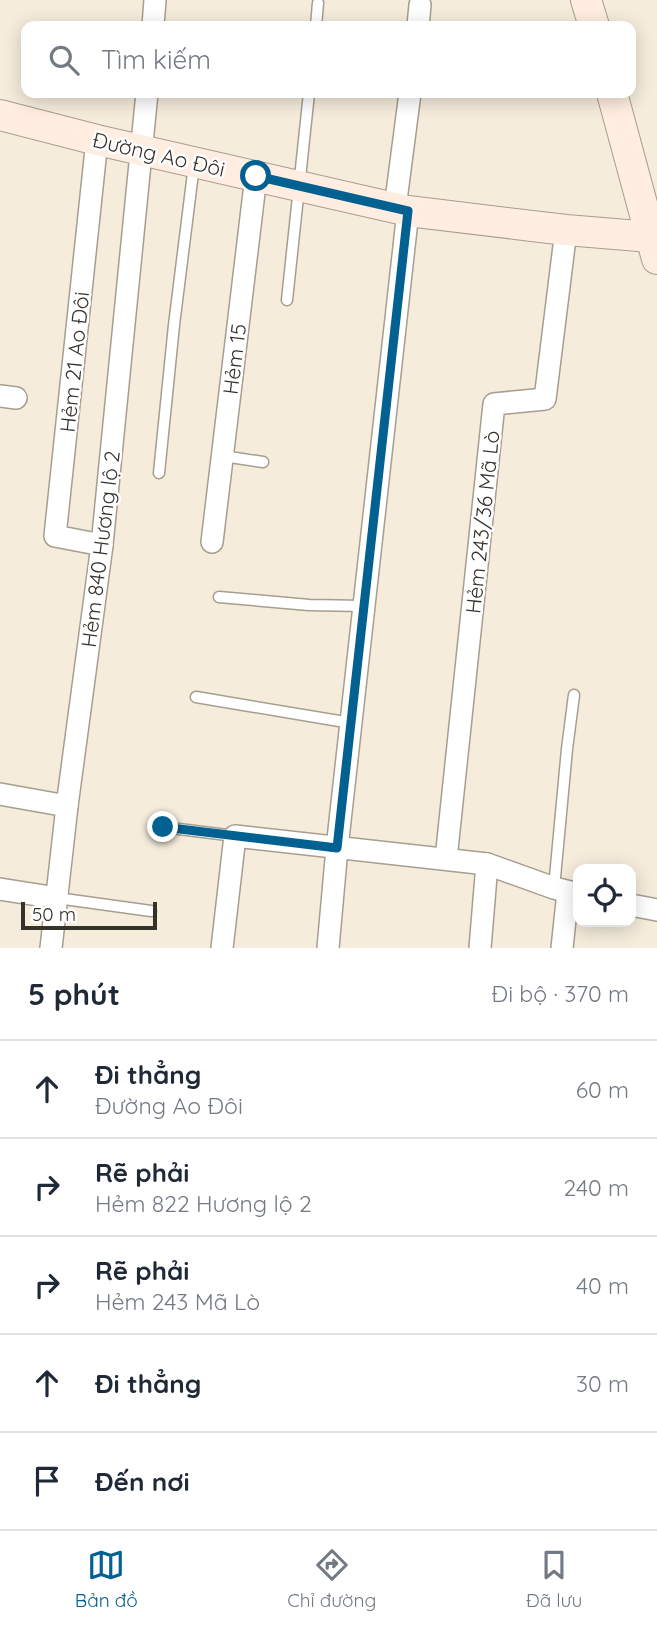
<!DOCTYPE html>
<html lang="vi">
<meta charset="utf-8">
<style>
:root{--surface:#fff;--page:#f6f6f7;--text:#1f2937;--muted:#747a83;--line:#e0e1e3;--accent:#036191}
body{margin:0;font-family:Quicksand,sans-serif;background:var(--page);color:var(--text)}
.controls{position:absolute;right:21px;bottom:21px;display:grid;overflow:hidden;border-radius:14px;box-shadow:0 4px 18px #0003}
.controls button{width:63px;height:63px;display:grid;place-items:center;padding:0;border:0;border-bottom:2px solid var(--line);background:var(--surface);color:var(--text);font:35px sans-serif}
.scale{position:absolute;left:21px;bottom:18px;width:136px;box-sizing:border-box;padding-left:7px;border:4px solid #35322c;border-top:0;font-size:19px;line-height:24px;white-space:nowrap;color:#35322c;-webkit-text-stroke:5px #fff;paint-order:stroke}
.stop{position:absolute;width:21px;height:21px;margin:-16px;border:5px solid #036191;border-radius:50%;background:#fff}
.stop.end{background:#036191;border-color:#fff;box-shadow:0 2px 7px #0008}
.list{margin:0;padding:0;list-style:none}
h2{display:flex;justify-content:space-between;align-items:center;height:91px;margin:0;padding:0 28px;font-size:30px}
h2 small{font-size:23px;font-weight:400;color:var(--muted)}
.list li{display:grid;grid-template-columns:46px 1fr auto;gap:21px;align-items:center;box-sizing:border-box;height:98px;padding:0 28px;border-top:2px solid var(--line)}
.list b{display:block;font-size:26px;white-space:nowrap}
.list p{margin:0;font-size:23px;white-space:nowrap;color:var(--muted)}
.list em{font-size:23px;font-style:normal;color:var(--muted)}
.icon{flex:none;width:38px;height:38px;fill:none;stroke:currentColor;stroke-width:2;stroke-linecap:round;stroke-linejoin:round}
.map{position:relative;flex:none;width:657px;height:948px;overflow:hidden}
.search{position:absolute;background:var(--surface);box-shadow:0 4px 18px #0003;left:21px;right:21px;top:21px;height:77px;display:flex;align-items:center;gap:18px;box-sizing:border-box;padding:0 24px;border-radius:14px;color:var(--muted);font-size:26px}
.sheet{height:581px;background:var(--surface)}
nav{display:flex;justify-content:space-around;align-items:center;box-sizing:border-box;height:98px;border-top:2px solid var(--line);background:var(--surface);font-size:19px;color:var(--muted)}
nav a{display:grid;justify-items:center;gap:4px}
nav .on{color:var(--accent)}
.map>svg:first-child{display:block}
</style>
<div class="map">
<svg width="657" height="948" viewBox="0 0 657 948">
<rect width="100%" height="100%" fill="#f5ecdc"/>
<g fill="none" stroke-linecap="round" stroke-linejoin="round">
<defs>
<g id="lane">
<path d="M316,26l2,-23"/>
<path d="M287,300l22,-207"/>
<path d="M223,456l40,6"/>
<path d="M159,473l15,-148 20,-160"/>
<path d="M219,597l90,8 55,1"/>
<path d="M196,697l155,26"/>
<path d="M163,827l72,9"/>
<path d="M554,888l13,-139 7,-54"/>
<path d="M57,898l94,13"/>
</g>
<g id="street">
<path d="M153,26l2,-26"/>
<path d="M418,26l2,-21"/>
<path d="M97,140l-42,396 47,9"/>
<path d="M395,208l15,-115"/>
<path d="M0,396l16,2"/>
<path d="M212,542l44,-366"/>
<path d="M0,794l67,12"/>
<path d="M446,859l48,-455 51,-5 21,-169"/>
<path d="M0,889l57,9"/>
<path d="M631,905l26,5"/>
<path d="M51,948l16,-142 35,-261 45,-452"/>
<path d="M222,948l13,-112 252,28 67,24 24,6"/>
<path d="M328,948l9,-100 71,-637"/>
<path d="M480,948l7,-84"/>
<path d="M562,948l6,-56"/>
</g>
<g id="secondary">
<path d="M586,0l8,26"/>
<path d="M612,93l45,166"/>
<path d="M0,115l97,25 311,71 158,19 85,7"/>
</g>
</defs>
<use href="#lane" stroke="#a69e8f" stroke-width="13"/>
<use href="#street" stroke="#a69e8f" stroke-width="24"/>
<use href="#secondary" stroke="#a69e8f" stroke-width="32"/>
<use href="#lane" stroke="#fff" stroke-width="10"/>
<use href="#street" stroke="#fff" stroke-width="21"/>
<use href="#secondary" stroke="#feede0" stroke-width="30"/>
</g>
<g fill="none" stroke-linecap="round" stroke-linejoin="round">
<path stroke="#036191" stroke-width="9" d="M163,827l174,21 71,-637 -152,-35"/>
</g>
<g text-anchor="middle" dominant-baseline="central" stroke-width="5" stroke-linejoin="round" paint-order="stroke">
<g font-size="21" fill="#35322c" stroke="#fff">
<text transform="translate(159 154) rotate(13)">Đường Ao Đôi</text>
<text transform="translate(234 359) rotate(-83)">Hẻm 15</text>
<text transform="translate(74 362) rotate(-84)">Hẻm 21 Ao Đôi</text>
<text transform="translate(482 522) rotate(-84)">Hẻm 243/36 Mã Lò</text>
<text transform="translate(100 549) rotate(-83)">Hẻm 840 Hương lộ 2</text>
</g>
</g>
</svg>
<div class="controls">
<button><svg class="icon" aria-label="locate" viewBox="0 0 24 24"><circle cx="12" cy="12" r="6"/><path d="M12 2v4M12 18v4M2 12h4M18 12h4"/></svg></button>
</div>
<div class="scale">50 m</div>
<div class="stop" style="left:256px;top:176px"></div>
<div class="stop end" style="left:163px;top:827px"></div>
<div class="search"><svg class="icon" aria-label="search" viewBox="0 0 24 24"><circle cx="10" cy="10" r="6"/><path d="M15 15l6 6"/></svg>Tìm kiếm</div>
</div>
<section class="sheet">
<h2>5 phút<small>Đi bộ · 370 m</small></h2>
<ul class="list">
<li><svg class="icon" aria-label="ahead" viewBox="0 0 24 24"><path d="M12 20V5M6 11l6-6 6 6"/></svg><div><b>Đi thẳng</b><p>Đường Ao Đôi</p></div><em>60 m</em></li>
<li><svg class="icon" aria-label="right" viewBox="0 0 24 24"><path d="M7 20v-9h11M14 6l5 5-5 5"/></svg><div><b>Rẽ phải</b><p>Hẻm 822 Hương lộ 2</p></div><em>240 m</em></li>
<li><svg class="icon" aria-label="right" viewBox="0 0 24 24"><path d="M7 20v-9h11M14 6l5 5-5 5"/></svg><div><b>Rẽ phải</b><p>Hẻm 243 Mã Lò</p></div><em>40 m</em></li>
<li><svg class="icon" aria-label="ahead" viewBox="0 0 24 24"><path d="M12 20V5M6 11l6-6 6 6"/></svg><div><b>Đi thẳng</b></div><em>30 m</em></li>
<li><svg class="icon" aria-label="arrive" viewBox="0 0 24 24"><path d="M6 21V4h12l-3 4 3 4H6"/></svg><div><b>Đến nơi</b></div></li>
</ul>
</section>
<nav>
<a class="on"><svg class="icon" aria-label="map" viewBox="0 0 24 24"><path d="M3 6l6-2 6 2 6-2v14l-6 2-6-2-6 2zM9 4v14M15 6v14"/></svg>Bản đồ</a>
<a><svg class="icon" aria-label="directions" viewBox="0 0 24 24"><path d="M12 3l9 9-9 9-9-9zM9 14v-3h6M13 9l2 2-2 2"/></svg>Chỉ đường</a>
<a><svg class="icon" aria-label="saved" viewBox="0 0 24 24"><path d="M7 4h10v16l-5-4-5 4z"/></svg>Đã lưu</a>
</nav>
